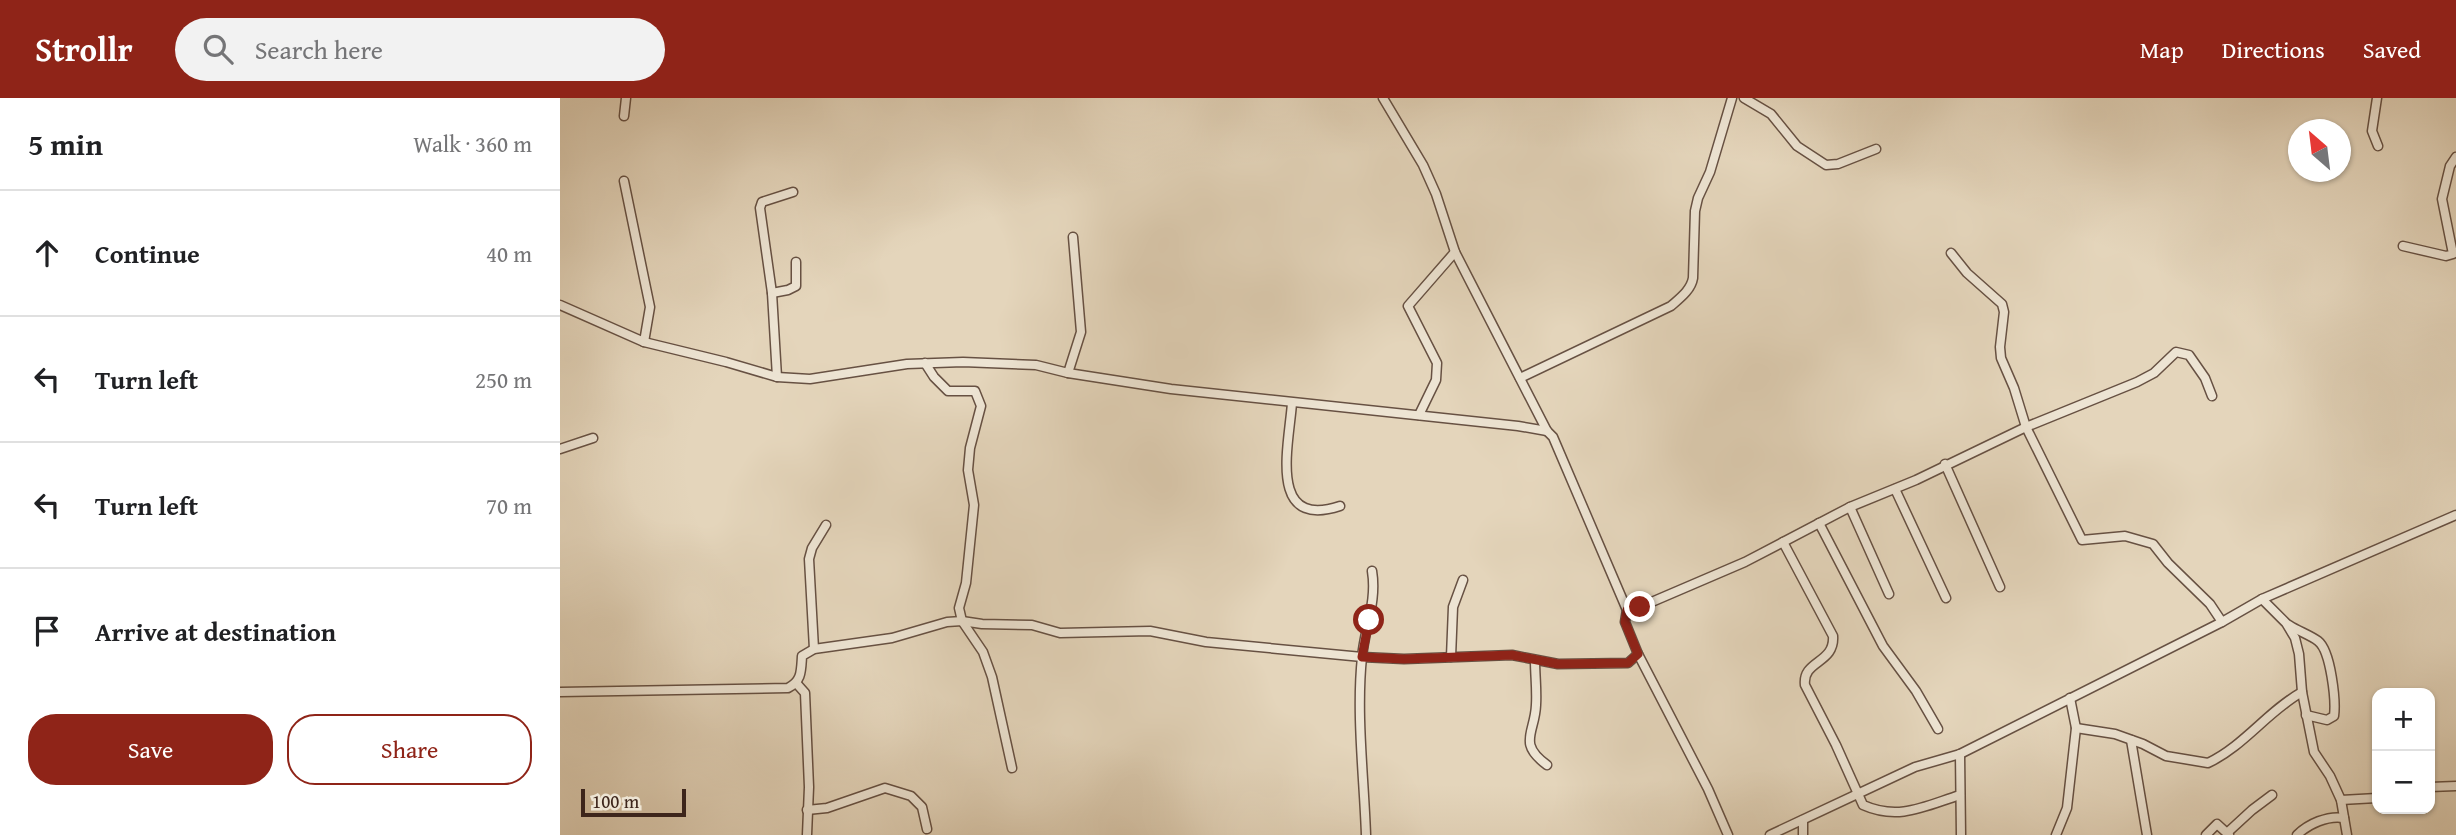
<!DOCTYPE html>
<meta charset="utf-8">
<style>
:root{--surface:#fff;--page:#f2f2f2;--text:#202124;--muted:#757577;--line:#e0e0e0;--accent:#8f2418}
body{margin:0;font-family:"Gentium Book Plus",serif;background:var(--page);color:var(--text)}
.controls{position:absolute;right:21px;bottom:21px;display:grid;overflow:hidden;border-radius:14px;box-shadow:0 2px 5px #0004}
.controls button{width:63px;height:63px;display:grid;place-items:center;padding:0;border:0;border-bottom:2px solid var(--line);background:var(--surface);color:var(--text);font:35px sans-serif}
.compass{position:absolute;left:1728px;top:21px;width:63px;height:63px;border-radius:50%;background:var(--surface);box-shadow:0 2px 5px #0004;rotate:332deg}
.scale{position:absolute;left:21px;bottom:18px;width:105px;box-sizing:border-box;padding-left:7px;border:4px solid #3d251b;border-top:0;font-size:19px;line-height:24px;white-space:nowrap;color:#3d251b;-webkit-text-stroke:5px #ede4d3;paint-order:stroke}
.stop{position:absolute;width:21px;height:21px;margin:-16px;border:5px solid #8f2418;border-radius:50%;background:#fff}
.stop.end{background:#8f2418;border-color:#fff;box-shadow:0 2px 7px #0008}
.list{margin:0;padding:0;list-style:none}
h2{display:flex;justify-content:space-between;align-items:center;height:91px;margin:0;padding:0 28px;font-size:30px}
h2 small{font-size:23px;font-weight:400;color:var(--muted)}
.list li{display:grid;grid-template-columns:46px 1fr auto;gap:21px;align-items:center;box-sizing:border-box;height:126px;padding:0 28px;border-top:2px solid var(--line)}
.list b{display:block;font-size:26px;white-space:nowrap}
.list em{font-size:23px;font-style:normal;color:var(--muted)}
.actions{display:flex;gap:14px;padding:21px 28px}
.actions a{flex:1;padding:16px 0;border:2px solid var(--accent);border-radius:28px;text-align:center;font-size:24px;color:var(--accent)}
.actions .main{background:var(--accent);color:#fff}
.icon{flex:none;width:38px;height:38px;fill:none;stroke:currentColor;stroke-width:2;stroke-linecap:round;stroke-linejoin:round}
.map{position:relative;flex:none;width:1896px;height:737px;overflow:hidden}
header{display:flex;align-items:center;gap:42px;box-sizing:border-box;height:98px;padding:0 35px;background:var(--accent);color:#fff}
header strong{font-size:33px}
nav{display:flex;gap:38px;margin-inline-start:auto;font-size:24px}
.search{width:490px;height:63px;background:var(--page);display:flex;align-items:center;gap:18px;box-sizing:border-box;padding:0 24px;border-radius:38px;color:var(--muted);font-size:26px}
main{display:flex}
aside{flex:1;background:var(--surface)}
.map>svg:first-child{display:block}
</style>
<header>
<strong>Strollr</strong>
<div class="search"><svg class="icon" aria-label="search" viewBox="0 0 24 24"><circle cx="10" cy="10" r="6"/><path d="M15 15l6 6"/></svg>Search here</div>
<nav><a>Map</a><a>Directions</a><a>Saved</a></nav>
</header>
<main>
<aside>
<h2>5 min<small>Walk · 360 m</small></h2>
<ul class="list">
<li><svg class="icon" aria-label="ahead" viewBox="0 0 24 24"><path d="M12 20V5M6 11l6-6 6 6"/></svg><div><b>Continue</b></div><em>40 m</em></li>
<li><svg class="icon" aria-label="left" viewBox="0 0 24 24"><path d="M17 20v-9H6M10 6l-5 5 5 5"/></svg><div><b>Turn left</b></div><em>250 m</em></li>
<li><svg class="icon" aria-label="left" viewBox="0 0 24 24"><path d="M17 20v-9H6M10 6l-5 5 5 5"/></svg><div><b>Turn left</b></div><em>70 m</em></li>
<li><svg class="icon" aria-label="arrive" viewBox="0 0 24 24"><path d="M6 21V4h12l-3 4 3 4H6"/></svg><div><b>Arrive at destination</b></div></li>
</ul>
<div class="actions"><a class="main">Save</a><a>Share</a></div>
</aside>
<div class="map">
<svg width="1896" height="737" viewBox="0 0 1896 737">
<rect width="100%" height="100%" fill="#e4d5bb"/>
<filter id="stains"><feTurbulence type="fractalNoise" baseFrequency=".00286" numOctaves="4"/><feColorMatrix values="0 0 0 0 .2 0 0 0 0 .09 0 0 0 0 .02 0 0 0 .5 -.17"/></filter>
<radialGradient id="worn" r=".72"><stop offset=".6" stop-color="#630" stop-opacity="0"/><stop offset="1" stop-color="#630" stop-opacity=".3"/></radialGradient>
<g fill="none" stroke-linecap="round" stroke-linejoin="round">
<defs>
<g id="minor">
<path d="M823,0l40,67 13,29 19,58 92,179 6,6 74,173 -2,12 13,32 70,135 20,46"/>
<path d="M1184,0l27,16 26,32 29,19 12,-1 38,-15"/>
<path d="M1817,0l-5,33 6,15"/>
<path d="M64,18l2,-18"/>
<path d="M64,83l26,126 -6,35"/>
<path d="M1843,148l43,10 7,-2 -11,-55 8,-33 6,-9"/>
<path d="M1391,155l16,20 35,31 2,8 -4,35 1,11 13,30 12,39 56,113 43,-4 28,8 15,19 42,41 12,18"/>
<path d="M212,195l16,-3 8,-4v-24"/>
<path d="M0,207l84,37 82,20 51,15 33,2 97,-15 56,-2 73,3 32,8 103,16 347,37 29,5"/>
<path d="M365,265l9,14 14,14h27l6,15 -11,42 -2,22 6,35 -8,78 -7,25 3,13 21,31 9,25 20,91"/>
<path d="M508,275l13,-41 -8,-95"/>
<path d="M217,279l-5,-84 -12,-85 2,-6 31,-10"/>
<path d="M960,280l151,-72c9,-8 20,-16 22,-28l2,-67 3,-13 12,-26 22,-74"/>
<path d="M732,305c-3,42 -25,127 48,103"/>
<path d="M859,317l17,-35 1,-17 -29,-57 47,-54"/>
<path d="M0,351l33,-11"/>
<path d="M1385,366l55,123"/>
<path d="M1335,391l51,109"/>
<path d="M1290,409l39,87"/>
<path d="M1259,425l64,123 33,45 22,38"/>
<path d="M1223,444l50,94c2,28 -31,24 -28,49l31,60 27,60c36,16 62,1 97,-10"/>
<path d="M1702,501l24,24 9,15 4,16 3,38 12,60 16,24 11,24 6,35"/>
<path d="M1067,512l13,-3 105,-45 105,-55 66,-27 110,-53 111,-45 17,-9 22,-21 13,3 16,23 7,18"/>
<path d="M1729,527c9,6 21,10 29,16 13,10 18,60 16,75l-7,4 -21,-5"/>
<path d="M254,551l-5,-90 3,-11 14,-23"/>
<path d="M891,559l2,-50 10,-27"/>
<path d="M975,562c0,15 2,30 1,45 -1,28 -19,38 11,60"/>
<path d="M237,586l8,9 4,94 -2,48"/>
<path d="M0,594l228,-4c14,-7 13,-17 14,-32l12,-7 78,-11 55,-16 15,-1 20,3 50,1 28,8 90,-2 56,11 156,15 42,2 108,-4 46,9 70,-1 10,-9"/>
<path d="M1516,630l39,6 28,10 23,12 42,7c36,-17 60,-52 94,-71"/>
<path d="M1571,642l16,95"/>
<path d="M1400,656l1,81"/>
<path d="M1870,689l26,-1"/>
<path d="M1781,702l36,-2"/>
<path d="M247,712l20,-2 58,-20 26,8 11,11 5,22"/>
<path d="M1243,722v15"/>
<path d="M1667,735l25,-23 20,-15"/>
<path d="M806,737c-2,-58 -10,-121 -4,-178 3,-30 15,-56 10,-86"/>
<path d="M1210,737l145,-68 45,-13 262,-132 40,-23 194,-84"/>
<path d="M1496,737l11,-27 9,-80 -6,-30"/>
<path d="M1646,737l11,-11 12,11"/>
<path d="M1737,737c11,-11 31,-20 47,-17"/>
</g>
</defs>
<use href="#minor" stroke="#675143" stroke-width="11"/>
<use href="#minor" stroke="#ede4d3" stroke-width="8"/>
</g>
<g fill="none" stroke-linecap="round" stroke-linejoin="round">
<path stroke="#8f2418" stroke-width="9" d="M809,522l-7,37 42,2 108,-4 46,9 70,-1 10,-9 -13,-32 2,-12 13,-3"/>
</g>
<rect width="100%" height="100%" filter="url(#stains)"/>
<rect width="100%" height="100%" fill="url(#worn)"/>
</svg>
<div class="controls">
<button>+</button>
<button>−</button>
</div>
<svg class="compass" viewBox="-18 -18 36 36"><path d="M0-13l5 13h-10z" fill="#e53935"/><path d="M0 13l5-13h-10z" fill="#757577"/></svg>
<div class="scale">100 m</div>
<div class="stop" style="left:809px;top:522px"></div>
<div class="stop end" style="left:1080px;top:509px"></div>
</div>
</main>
